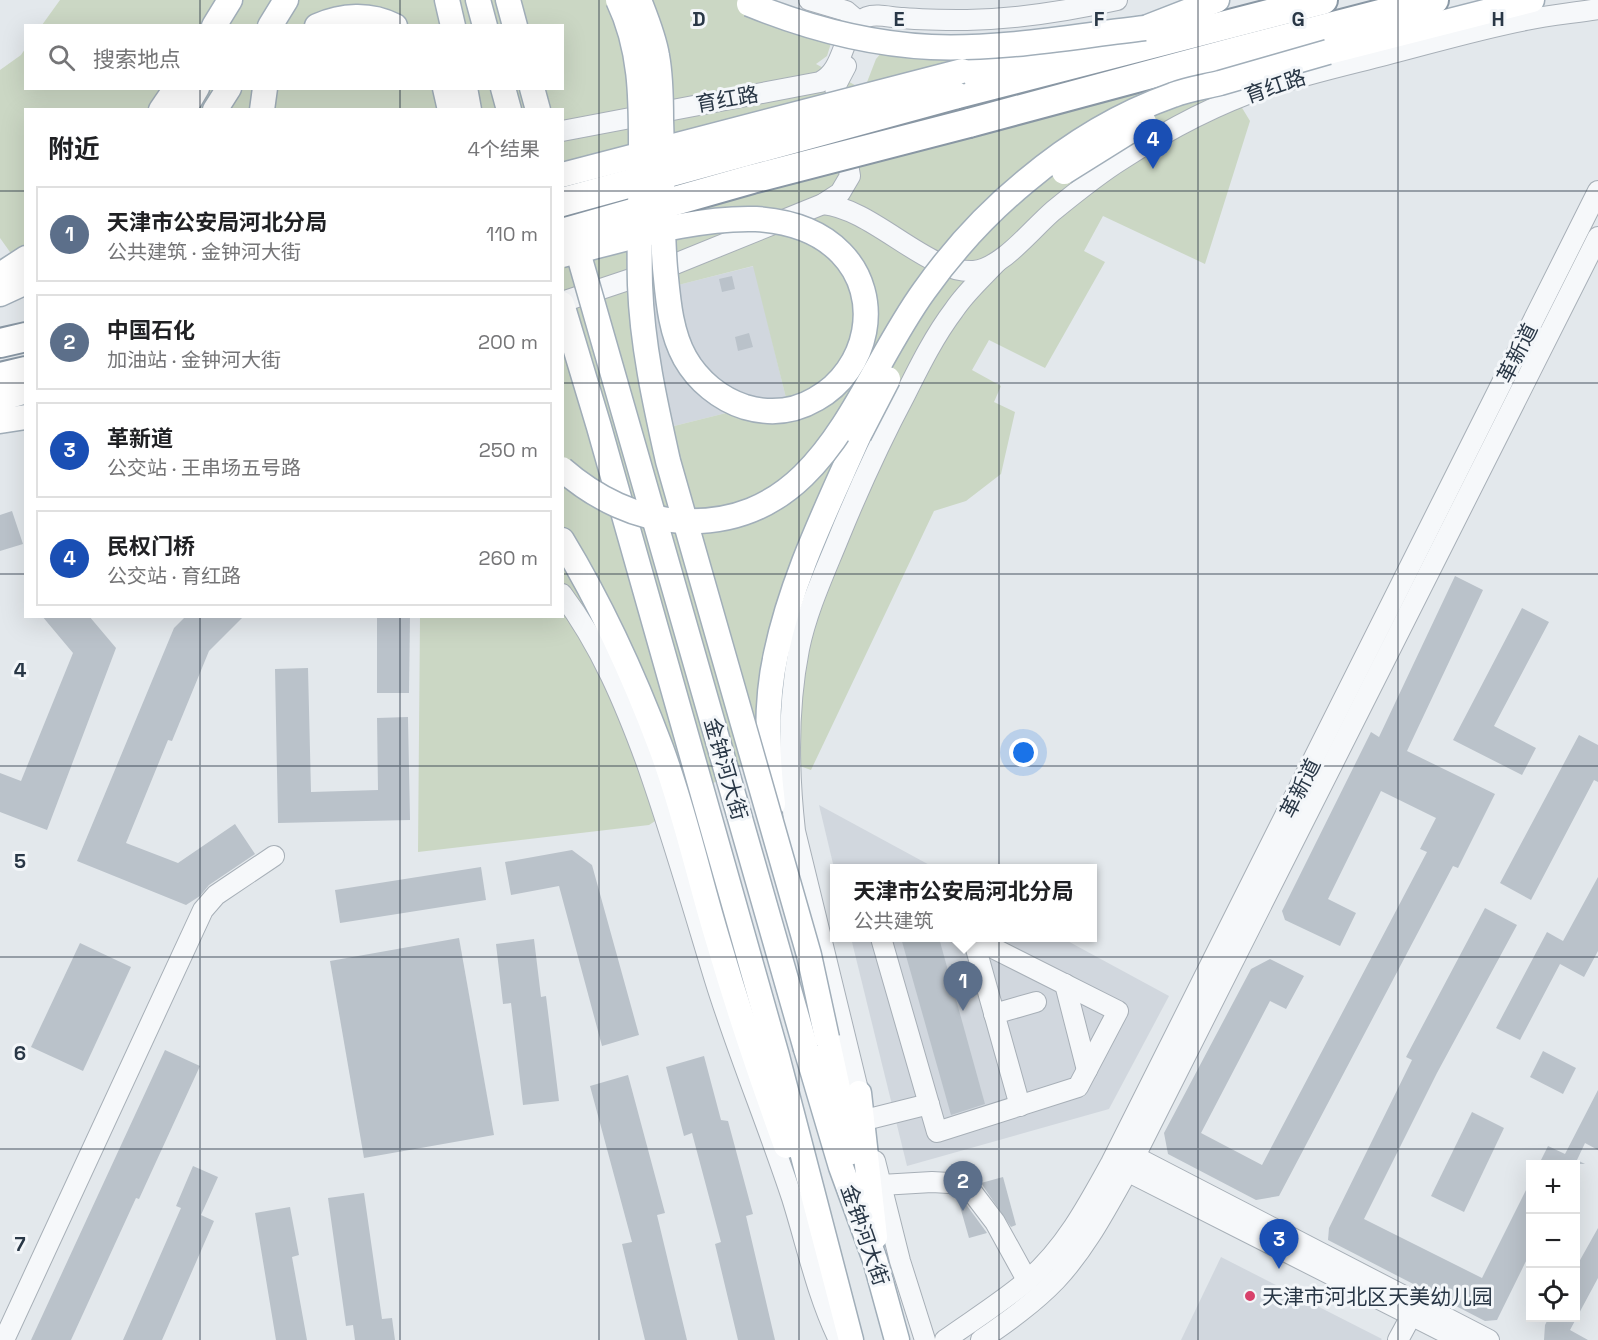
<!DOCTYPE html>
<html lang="zh">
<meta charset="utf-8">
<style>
:root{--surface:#fff;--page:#f6f6f6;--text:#202124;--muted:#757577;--line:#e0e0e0;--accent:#d93025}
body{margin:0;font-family:"Space Grotesk","Noto Sans SC",sans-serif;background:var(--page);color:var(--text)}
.controls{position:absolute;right:18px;bottom:18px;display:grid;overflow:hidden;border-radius:0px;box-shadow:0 6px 24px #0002}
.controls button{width:54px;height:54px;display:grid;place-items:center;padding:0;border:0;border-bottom:2px solid var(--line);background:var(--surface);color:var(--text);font:30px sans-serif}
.you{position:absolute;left:1024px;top:753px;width:21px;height:21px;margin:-15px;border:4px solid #fff;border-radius:50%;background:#1a73e8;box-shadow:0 0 0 9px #1a73e833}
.badge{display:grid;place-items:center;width:39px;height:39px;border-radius:50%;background:var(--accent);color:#fff;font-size:20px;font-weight:700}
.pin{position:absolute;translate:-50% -50px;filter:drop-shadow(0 2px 3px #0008)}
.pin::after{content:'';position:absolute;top:32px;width:21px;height:18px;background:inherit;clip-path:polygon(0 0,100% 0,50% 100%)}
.popup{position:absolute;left:830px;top:864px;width:267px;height:78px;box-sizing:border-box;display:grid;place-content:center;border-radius:0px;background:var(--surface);filter:drop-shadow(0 2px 4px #0005);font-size:20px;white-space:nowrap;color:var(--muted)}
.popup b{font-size:22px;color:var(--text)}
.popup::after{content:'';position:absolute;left:50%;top:100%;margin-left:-12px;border:12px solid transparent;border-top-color:var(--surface)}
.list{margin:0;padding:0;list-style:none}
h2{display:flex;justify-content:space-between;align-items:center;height:78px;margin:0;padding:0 24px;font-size:26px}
h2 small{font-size:20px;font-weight:400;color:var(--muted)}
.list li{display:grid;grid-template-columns:39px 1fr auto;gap:18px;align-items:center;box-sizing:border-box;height:96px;margin:0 12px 12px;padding:0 12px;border:2px solid var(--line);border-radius:0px}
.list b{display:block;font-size:22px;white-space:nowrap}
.list p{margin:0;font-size:20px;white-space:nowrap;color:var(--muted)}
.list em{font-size:20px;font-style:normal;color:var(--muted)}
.icon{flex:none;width:33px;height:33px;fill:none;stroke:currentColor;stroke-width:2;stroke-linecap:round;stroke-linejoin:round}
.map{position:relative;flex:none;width:1598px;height:1340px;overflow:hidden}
.search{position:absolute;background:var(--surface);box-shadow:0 6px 24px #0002;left:24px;top:24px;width:540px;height:66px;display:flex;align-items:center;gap:15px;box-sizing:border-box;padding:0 21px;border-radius:0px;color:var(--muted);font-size:22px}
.panel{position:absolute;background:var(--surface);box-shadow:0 6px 24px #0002;left:24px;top:108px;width:540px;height:510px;border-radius:0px}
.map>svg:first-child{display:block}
</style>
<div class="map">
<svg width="1598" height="1340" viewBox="0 0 1598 1340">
<rect width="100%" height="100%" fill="#e3e8ec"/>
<g fill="#d1d7de">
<path d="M754,266l32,132 -112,28 -32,-132z"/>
<path d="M819,805l116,63h-101z"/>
<path d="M851,938h211l107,58 -60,113 -202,57z"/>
<path d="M1221,1257l161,82 -1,1h-200z"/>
</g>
<path fill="#cbd7c4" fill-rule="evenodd" d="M60,0h706l66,40 -5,16 -11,8 48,26 12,-31 17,-20 66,3 139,-17 83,-18 69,114 -45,143 -102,-48 -19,35 21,11 -60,106 -56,-28 -17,30 29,16 -7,16 21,10 -14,62 -35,27 -32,10 -123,259 -50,-18 -112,73 -231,27 2,-235 142,-1v-506h-536l-1,163 -25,-35v-168l21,-15 4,-6 1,39h536v-62l-520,-1zM753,266l33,132 -112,28 -31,-132z"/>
<g fill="#bac2ca">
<path d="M732,276l3,13 -13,3 -3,-13z"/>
<path d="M749,333l4,14 -15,4 -3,-14z"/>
<path d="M12,511l11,33 -23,7v-36z"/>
<path d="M1455,576l28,14 -76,161 88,43 -37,74 -5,-2 -174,330 -23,4 -88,-46 -4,-21 87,-164 19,-10 34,17 -18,33 -16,-8 -69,132 61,32 165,-313 -7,-3 16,-31 -55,-27 -53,108 28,14 -16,33 -55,-26 -3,-9 89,-179 8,5z"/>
<path d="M1522,608l27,14 -55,104 42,22 -14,27 -69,-35z"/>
<path d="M42,616h47l27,32 -69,182 -47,-18v-39l21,8 52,-128z"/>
<path d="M186,616h58l-35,35 -37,90 -4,-1 -42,103 52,20 57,-39 20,30 -46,31 -9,11 -14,9 -109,-44 97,-233z"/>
<path d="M377,616h33l-1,77h-32z"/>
<path d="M308,668l3,124 67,-2 -1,-72 31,-1 2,103 -132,3 -3,-154z"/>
<path d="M1579,735l19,10v37l-4,-2 -63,120 -31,-17z"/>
<path d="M572,850l20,15 47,170 -37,11 -43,-160 -48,9 -6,-33z"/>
<path d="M481,867l5,33 -146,23 -5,-33z"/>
<path d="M1598,877v74l-14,26 -24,-13 -40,76 -24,-12 51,-96 16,9z"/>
<path d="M1485,908l32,17 -80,148 -73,146 118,59 48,-96v71l-33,67 -12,1 -157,-81 1,-12 83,-168 -6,-3z"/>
<path d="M459,938l35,197 -130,23 -34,-197z"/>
<path d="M901,938h38l46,166 -34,11z"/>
<path d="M534,939l7,58 5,-1 13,105 -36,4 -12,-102 -8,1 -7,-60z"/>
<path d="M80,943l51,24 -48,104 -52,-24z"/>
<path d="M165,1050l35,16 -61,133 -3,-1 -65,142h-40z"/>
<path d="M1543,1051l33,17 -13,26 -33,-17z"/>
<path d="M704,1056l17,64 7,1 25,93 -7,2 29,124h-37l-23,-96 6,-2 -29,-109 -8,3 -18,-69z"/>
<path d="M628,1075l37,138 -8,2 30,125h-42l-23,-96 10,-2 -42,-156z"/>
<path d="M1598,1090v60l-13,-7 -8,17 8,4h-46l9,-18 17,8z"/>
<path d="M1472,1112l32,16 -40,84 -33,-16z"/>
<path d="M193,1166l25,11 -17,38 13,6 -52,119h-39l58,-132 -5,-2z"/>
<path d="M1003,1177l13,48 -5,2 -30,-44z"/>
<path d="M364,1193l18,126 10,-1 3,22h-40l-2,-15 -7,1 -18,-128z"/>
<path d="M957,1196h3l27,37 -18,5z"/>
<path d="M290,1207l9,48 -7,2 15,83h-31l-21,-127z"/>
<path d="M1598,1228v50l-28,52 18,10h-44l1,-15 4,-8h26v-48z"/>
</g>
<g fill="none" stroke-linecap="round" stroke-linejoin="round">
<defs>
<g id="minor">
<path d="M809,0l37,11 13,11 1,12"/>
<path d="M562,131l258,-49c27,-13 20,-54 47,-65 10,-4 26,1 36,1 21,2 43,2 64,2 51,-1 101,-9 150,-20"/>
<path d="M823,204c51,5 104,70 151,67 28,-3 58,-42 79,-60 22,-18 44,-36 68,-51 46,-30 95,-56 146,-73 39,-13 79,-22 118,-32 47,-12 94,-26 141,-35 24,-5 48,-7 72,-11"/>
<path d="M562,302l108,-36 153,-62 17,-11 10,-17 -15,-89 11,-21"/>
<path d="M562,594c39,52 63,110 85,170 25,71 46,144 68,216 23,74 53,145 77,218 15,48 25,97 47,142"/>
<path d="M881,938l56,194 141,-45 40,-76 -145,-73"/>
<path d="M973,938l47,168"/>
<path d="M1065,984l22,86"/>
<path d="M994,1014l42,-12"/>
<path d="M862,1106l-67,-275c-7,-62 -8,-121 4,-182 8,-39 25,-75 40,-112 20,-49 42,-97 67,-144 14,-28 29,-58 48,-83 12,-18 28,-32 43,-48"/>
<path d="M865,1120l64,-16"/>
<path d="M1124,1151l365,189"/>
<path d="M875,1161l25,100 25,79"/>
<path d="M1117,1166l343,174"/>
<path d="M881,1185l51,-3 34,2 29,38 32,58"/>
<path d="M4,1340l199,-430 13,-15 58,-39"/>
<path d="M945,1340c28,-20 57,-38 83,-60 37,-32 60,-75 83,-117l487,-972"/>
<path d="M981,1340c26,-18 53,-37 75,-60 30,-32 50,-71 71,-108l471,-935"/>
<path d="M1398,1340l19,-35"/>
</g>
<g id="major">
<path d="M447,0l6,26"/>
<path d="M478,0l7,26"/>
<path d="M508,0l7,26"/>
<path d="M214,26l16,-26"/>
<path d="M270,26l16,-26"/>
<path d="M317,26c25,-11 53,-13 78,0"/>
<path d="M1126,33l19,-5 72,-28"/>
<path d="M1328,52l204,-52"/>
<path d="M962,71l116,-26"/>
<path d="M445,88l5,22"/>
<path d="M465,88l4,22"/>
<path d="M503,88l6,22"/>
<path d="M532,88l6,22"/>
<path d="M161,110l15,-22"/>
<path d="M184,110l13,-22"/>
<path d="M215,110l14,-22"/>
<path d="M262,110l3,-22"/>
<path d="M0,275l26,-17"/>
<path d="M0,294l26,-12"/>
<path d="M562,304l37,123 178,629 74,284"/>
<path d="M0,399l26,-8"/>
<path d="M0,421l26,-4"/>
<path d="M562,540c40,66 72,136 99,208 24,64 38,131 58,196 20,68 43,136 67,202"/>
<path d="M773,804c-6,-49 -8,-101 3,-150 16,-77 52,-148 83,-219"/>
<path d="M827,1038l25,114"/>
<path d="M806,1049l35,118 34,93 22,80"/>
<path d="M859,1093l16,144"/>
</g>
<g id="highway">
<path d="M954,95l369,-95"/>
<path d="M969,123l268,-72 197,-51"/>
<path d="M0,343l26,-6"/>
<path d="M0,377l26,-6"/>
</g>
</defs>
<use href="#minor" stroke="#a7afb7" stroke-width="22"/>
<use href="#major" stroke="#a1aeb9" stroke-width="27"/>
<use href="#highway" stroke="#8997a4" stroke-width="32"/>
<use href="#minor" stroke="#f6f8fa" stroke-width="20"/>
<use href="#major" stroke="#fff" stroke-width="24"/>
<use href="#highway" stroke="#fff" stroke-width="28"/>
<defs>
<g id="major-bridge">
<path d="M618,0c25,52 23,105 23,161 -1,41 -2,83 -1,124 2,59 15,118 28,176l141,494 18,83"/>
<path d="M749,4c59,24 119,40 182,43 71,3 144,-11 214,-19"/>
<path d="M1064,172l80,-50"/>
<path d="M562,175l400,-104"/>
<path d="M574,238l232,811"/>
<path d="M562,255c63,-15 129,-38 194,-36 30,2 63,11 85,34 43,44 27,117 -25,146 -22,13 -47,15 -71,8 -25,-8 -47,-26 -60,-49 -15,-27 -17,-60 -20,-90 -4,-49 -2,-99 -4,-148 0,-21 0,-43 -4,-64 -3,-19 -11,-38 -18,-56"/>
<path d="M859,435l29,-56"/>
<path d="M562,469c33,29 75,50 119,52 143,7 175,-136 243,-230 29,-41 63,-78 102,-110 44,-37 93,-67 147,-86 15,-6 31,-8 47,-12 36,-10 72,-21 108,-31"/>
</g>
<g id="highway-bridge">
<path d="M562,202l392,-107"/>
<path d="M562,233l190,-54 217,-56"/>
</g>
</defs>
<use href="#major-bridge" stroke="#a1aeb9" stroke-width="27" stroke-linecap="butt"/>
<use href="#highway-bridge" stroke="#8997a4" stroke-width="32" stroke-linecap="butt"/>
<use href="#major-bridge" stroke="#fff" stroke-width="24"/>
<use href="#highway-bridge" stroke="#fff" stroke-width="28"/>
</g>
<path fill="none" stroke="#293746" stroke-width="1.5" stroke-opacity="0.55" d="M200,0v26M400,0v26M599,0v1340M799,0v1340M999,0v1340M1198,0v1340M1398,0v1340M200,88v22M400,88v22M0,191h26M562,191h1036M0,383h26M562,383h1036M0,574h26M562,574h1036M200,616v724M400,616v724M0,766h1598M0,957h1598M0,1149h1598"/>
<circle fill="#d8416b" stroke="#f3f6f9" stroke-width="2" cx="1250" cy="1296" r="6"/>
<g text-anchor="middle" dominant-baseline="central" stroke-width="6" stroke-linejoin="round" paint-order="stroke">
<g font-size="21" fill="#293746" stroke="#f3f6f9">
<text transform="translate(1275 86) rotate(-19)">育红路</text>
<text transform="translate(727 99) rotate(-10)">育红路</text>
<text transform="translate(1517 353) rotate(-63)">革新道</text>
<text transform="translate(726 769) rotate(74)">金钟河大街</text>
<text transform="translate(1300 788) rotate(-63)">革新道</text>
<text transform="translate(865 1235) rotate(71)">金钟河大街</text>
</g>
<g font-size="21" fill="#293746" stroke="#f3f6f9" text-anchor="start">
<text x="1262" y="1296">天津市河北区天美幼儿园</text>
</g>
</g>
<g font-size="20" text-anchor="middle" font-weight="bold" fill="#293746" stroke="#f3f6f9" stroke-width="6" stroke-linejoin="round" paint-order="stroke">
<text x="699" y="26">D</text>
<text x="899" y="26">E</text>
<text x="1099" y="26">F</text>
<text x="1298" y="26">G</text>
<text x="1498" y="26">H</text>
<text x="20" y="677">4</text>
<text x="20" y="868">5</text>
<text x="20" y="1060">6</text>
<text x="20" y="1251">7</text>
</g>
</svg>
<div class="controls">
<button>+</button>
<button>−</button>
<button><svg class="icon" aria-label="locate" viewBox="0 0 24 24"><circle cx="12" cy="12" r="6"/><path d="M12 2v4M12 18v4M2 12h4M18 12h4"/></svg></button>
</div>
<div class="you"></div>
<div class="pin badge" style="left:963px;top:1011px;background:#5c6f8a">1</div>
<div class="popup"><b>天津市公安局河北分局</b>公共建筑</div>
<div class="pin badge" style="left:963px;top:1211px;background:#5c6f8a">2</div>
<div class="pin badge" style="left:1279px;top:1269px;background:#1a4fb4">3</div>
<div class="pin badge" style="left:1153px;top:169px;background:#1a4fb4">4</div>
<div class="search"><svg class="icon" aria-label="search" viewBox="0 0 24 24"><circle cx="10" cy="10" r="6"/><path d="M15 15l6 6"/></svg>搜索地点</div>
<section class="panel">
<h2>附近<small>4个结果</small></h2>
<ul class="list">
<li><span class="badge" style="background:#5c6f8a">1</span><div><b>天津市公安局河北分局</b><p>公共建筑 · 金钟河大街</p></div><em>110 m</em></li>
<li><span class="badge" style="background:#5c6f8a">2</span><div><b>中国石化</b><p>加油站 · 金钟河大街</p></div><em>200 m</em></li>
<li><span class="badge" style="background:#1a4fb4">3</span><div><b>革新道</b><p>公交站 · 王串场五号路</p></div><em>250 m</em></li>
<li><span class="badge" style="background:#1a4fb4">4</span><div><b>民权门桥</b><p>公交站 · 育红路</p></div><em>260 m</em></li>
</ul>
</section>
</div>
